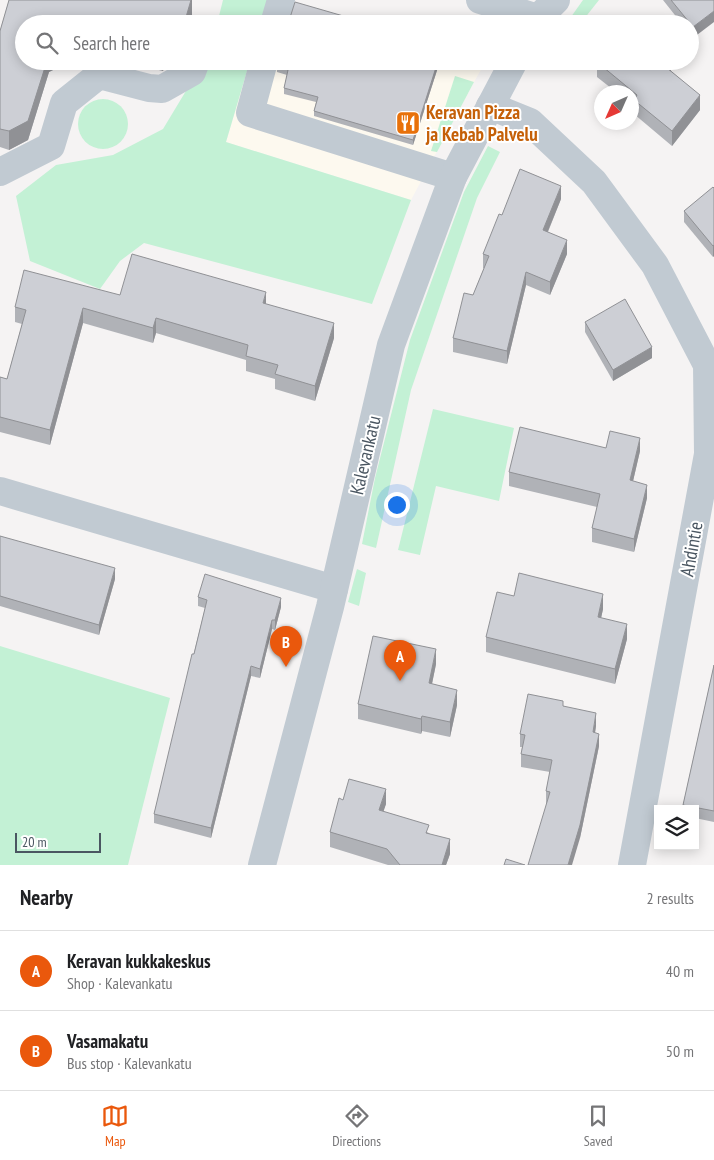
<!DOCTYPE html>
<meta charset="utf-8">
<style>
:root{--surface:#fff;--page:#f2f2f2;--text:#202124;--muted:#757577;--line:#e0e0e0;--accent:#ea580c}
body{margin:0;font-family:"PT Sans Narrow",sans-serif;background:var(--page);color:var(--text)}
.controls{position:absolute;right:15px;bottom:15px;display:grid;overflow:hidden;border-radius:0px;box-shadow:0 2px 12px #0003}
.controls button{width:45px;height:45px;display:grid;place-items:center;padding:0;border:0;border-bottom:1px solid var(--line);background:var(--surface);color:var(--text);font:25px sans-serif}
.compass{position:absolute;left:594px;top:85px;width:45px;height:45px;border-radius:50%;background:var(--surface);box-shadow:0 2px 12px #0003;rotate:225deg}
.scale{position:absolute;left:15px;bottom:12px;width:86px;box-sizing:border-box;padding-left:5px;border:2px solid #4a5661;border-top:0;font-size:14px;line-height:18px;white-space:nowrap;color:#4a5661;-webkit-text-stroke:4px #fff;paint-order:stroke}
.you{position:absolute;left:396px;top:504px;width:18px;height:18px;margin:-12px;border:4px solid #fff;border-radius:50%;background:#1a73e8;box-shadow:0 0 0 8px #1a73e833}
.badge{display:grid;place-items:center;width:32px;height:32px;border-radius:50%;background:var(--accent);color:#fff;font-size:16px;font-weight:700}
.pin{position:absolute;translate:-50% -41px;filter:drop-shadow(0 1px 2px #0008)}
.pin::after{content:'';position:absolute;top:26px;width:18px;height:15px;background:inherit;clip-path:polygon(0 0,100% 0,50% 100%)}
.list{margin:0;padding:0;list-style:none}
h2{display:flex;justify-content:space-between;align-items:center;height:65px;margin:0;padding:0 20px;font-size:21px}
h2 small{font-size:16px;font-weight:400;color:var(--muted)}
.list li{display:grid;grid-template-columns:32px 1fr auto;gap:15px;align-items:center;box-sizing:border-box;height:80px;padding:0 20px;border-top:1px solid var(--line)}
.list b{display:block;font-size:19px;white-space:nowrap}
.list p{margin:0;font-size:16px;white-space:nowrap;color:var(--muted)}
.list em{font-size:16px;font-style:normal;color:var(--muted)}
.icon{flex:none;width:28px;height:28px;fill:none;stroke:currentColor;stroke-width:2;stroke-linecap:round;stroke-linejoin:round}
.map{position:relative;flex:none;width:714px;height:865px;overflow:hidden}
.search{position:absolute;background:var(--surface);box-shadow:0 2px 12px #0003;left:15px;right:15px;top:15px;height:55px;display:flex;align-items:center;gap:12px;box-sizing:border-box;padding:0 18px;border-radius:28px;color:var(--muted);font-size:19px}
.sheet{height:225px;background:var(--surface)}
nav{display:flex;justify-content:space-around;align-items:center;box-sizing:border-box;height:70px;border-top:1px solid var(--line);background:var(--surface);font-size:14px;color:var(--muted)}
nav a{display:grid;justify-items:center;gap:2px}
nav .on{color:var(--accent)}
.map>svg:first-child{display:block}
</style>
<div class="map">
<svg width="714" height="865" viewBox="0 0 714 865">
<rect width="100%" height="100%" fill="#f5f3f3"/>
<path fill="#fdf9ef" d="M250,61h236l-12,21 -63,118 -185,-58z"/>
<g fill="#c3f1d5">
<path d="M223,0h46l-7,24h-45z"/>
<path d="M583,0h16l-19,24h-14z"/>
<path d="M204,61h46l-24,81 185,58 -39,104 -228,-61 -24,18 -20,28 -70,-28 -14,-65 40,-31 57,-10 50,-26z"/>
<path d="M455,76l19,6 -37,70 -6,-1z"/>
<circle cx="103" cy="124" r="25"/>
<path d="M488,146l12,6 -23,46 -66,192 -35,158 -14,-4 13,-66 35,-138 54,-148z"/>
<path d="M433,409l81,19 -15,73 -63,-15 -16,69 -22,-5z"/>
<path d="M357,569l9,4 -7,33 -11,-4z"/>
<path d="M0,646l170,52 -42,167h-128z"/>
</g>
<g fill="none" stroke-linecap="round" stroke-linejoin="round">
<g stroke="#c1cad2" stroke-width="28">
<path d="M480,0l58,18"/>
<path d="M274,24l7,-24"/>
<path d="M535,24l3,-6 18,-18"/>
<path d="M264,61l-14,52 203,64"/>
<path d="M490,106l40,16 64,60 61,83 52,100 1,89 -76,411"/>
<path d="M0,172l51,-26 13,-43 35,-28 50,13 13,1 30,-17 4,-11"/>
<path d="M0,491l334,98"/>
<path d="M262,865l68,-258 61,-262 62,-168 61,-116"/>
</g>
</g>
<g fill="#b0b2b7">
<path d="M9,0h183v15l-2,9h-166v37h47l-22,11 -21,68 -19,10 -9,-3v-116z"/>
<path d="M663,0h51l-21,38 -3,-4v-10h-8z"/>
<path d="M130,61h40l-1,6 -7,4z"/>
<path d="M279,61h161l-27,84 -99,-29v-5l2,-9 -32,-8v-6l3,-13 -10,-3v-6z"/>
<path d="M597,62l74,9 29,39 -28,36 -38,-32v-7l-2,-2v-13h-16l-19,-15z"/>
<path d="M714,188v68l-1,1 -29,-35v-11z"/>
<path d="M561,199l-13,33 19,22 -17,41 -24,-10 -19,79 -54,-12v-14l20,-43 11,-27h-1v-14l19,-39z"/>
<path d="M120,295l146,9 68,34 -19,63 -40,-12v-10l-29,-8v-11l-90,-27 -3,10 -70,-20 -33,122 -50,-13v-55l7,2 15,-55 -7,-2v-15z"/>
<path d="M585,322l67,36 -39,23 -28,-49z"/>
<path d="M606,448l34,3 -7,30 14,17 -13,54 -42,-10v-14l5,-21 -88,-21v-14z"/>
<path d="M0,536l115,43 -16,56 -99,-29z"/>
<path d="M514,596l89,13 -2,9 26,21 -12,45 -129,-32v-15z"/>
<path d="M198,597l83,10 -6,23 -3,-1 -12,49 -9,-2 -40,162 -57,-15v-9l51,-206 -7,-2z"/>
<path d="M436,664l-4,20 25,21 -7,32 -28,-6 -1,3 -63,-15v-15z"/>
<path d="M714,665v157l-19,-4v-9h-12v-4z"/>
<path d="M563,706l33,20 -1,7 4,13 -19,92 -34,-34v-13l4,-19 -29,-5v-13l1,-7h-2v-13z"/>
<path d="M343,800l43,4 -3,7 46,22 21,21 -4,11h-58l-58,-18v-15z"/>
</g>
<g fill="#909195">
<path d="M191,0h1v15l-2,9h-6z"/>
<path d="M714,11v11l-21,16v-11z"/>
<path d="M47,61h24l-22,11 -21,68 -19,10v-19z"/>
<path d="M162,61h8l-1,6 -7,4z"/>
<path d="M438,61h2l-27,84v-5z"/>
<path d="M671,64v15l-4,-11z"/>
<path d="M700,95v15l-28,36v-15z"/>
<path d="M561,186v13l-18,44v-13z"/>
<path d="M567,240v14l-17,41v-13z"/>
<path d="M714,245v11l-1,1v-11z"/>
<path d="M526,272v13l-19,79v-13z"/>
<path d="M266,292v15l-3,-4z"/>
<path d="M83,308v15l-33,122v-15z"/>
<path d="M156,318v15l-3,10v-15z"/>
<path d="M334,323v15l-19,63v-15z"/>
<path d="M652,347v11l-39,23v-11z"/>
<path d="M640,438v13l-10,43v-14z"/>
<path d="M647,485v13l-13,54v-13z"/>
<path d="M115,568v11l-16,56v-10z"/>
<path d="M603,594v15l-5,23v-15z"/>
<path d="M281,598v9l-6,23v-10z"/>
<path d="M272,620v9l-12,49v-9z"/>
<path d="M627,624v15l-12,45v-15z"/>
<path d="M436,649v15l-7,34v-15z"/>
<path d="M251,666v10l-40,162v-10z"/>
<path d="M457,690v15l-7,32v-15z"/>
<path d="M596,713v13l-3,19v-13z"/>
<path d="M422,716v15l-1,3v-15z"/>
<path d="M599,734v12l-19,92 -8,27h-4z"/>
<path d="M386,789v15l-7,21v-15z"/>
<path d="M450,839v15l-4,11h-4z"/>
</g>
<g fill="#cdcfd5" stroke="#909195">
<path d="M9,0h182l-7,24h-160v37h23l-19,60 -19,10 -9,-2v-98z"/>
<path d="M671,0h43v11l-21,16z"/>
<path d="M295,2l76,22h-83z"/>
<path d="M279,61h159l-25,79 -99,-29 4,-14 -34,-9 4,-18 -11,-4z"/>
<path d="M597,61h71l3,3 -4,4 33,27 -28,36 -38,-31 3,-5 -40,-33z"/>
<path d="M520,169l41,17 -18,44 24,10 -17,42 -24,-10 -19,79 -54,-13 11,-45 9,2 16,-39 -6,-2 16,-40 3,1z"/>
<path d="M713,187l1,1v57l-1,1 -29,-35z"/>
<path d="M132,254l134,38 -3,11 71,20 -19,63 -40,-12 3,-9 -32,-9 2,-11 -92,-27 -3,10 -70,-20 -33,122 -50,-13v-40l7,2 19,-69 -11,-3 9,-37 96,25z"/>
<path d="M625,299l27,48 -39,23 -28,-48z"/>
<path d="M520,427l86,21 4,-17 30,7 -10,42 17,5 -13,54 -42,-11 8,-34 -91,-22z"/>
<path d="M0,536l115,32 -16,57 -99,-29z"/>
<path d="M519,573l84,21 -5,23 29,7 -12,45 -129,-32 11,-45 17,4z"/>
<path d="M205,574l76,24 -6,22h-3l-12,49 -9,-3 -40,162 -57,-14 38,-160h2l13,-54 -9,-3z"/>
<path d="M373,636l63,13 -7,34 28,7 -7,32 -28,-6 -1,3 -63,-15z"/>
<path d="M714,665v146l-31,-6z"/>
<path d="M528,694l35,7v5l33,7 -3,19 6,2 -19,91 -12,40h-40l22,-73 -4,-1 6,-31 -31,-6 4,-19 -5,-1z"/>
<path d="M349,779l37,10 -7,21 50,15 -3,8 24,6 -8,26h-42l-13,-16 -57,-17 9,-34 4,2z"/>
<path d="M506,859l19,6h-21z"/>
</g>
<defs>
<symbol id="restaurant-square" viewBox="-11 -11 22 22"><rect x="-9" y="-9" width="18" height="18" rx="4" fill="#e8710a" stroke="#fff"/><path d="M-5-6h1v4h1v-4h1v4h1v-4h1v5L-1.5 .5V6h-2V.5L-5-1ZM5-6V6H3V1.5H1.5Q1.5-4 5-6Z" fill="#fff"/></symbol>
</defs>
<g fill-rule="evenodd">
<use href="#restaurant-square" x="394" y="109" width="28" height="28"/>
</g>
<g text-anchor="middle" dominant-baseline="central" stroke-width="4" stroke-linejoin="round" paint-order="stroke">
<g font-size="19" font-weight="bold" fill="#c56008" stroke="#fff" text-anchor="start">
<text x="426" y="112">Keravan Pizza<tspan x="426" dy="22">ja Kebab Palvelu</tspan></text>
</g>
<g font-size="19" fill="#4a5661" stroke="#fff">
<text transform="translate(365 455) rotate(-77)">Kalevankatu</text>
<text transform="translate(691 549) rotate(-80)">Ahdintie</text>
</g>
</g>
</svg>
<div class="controls">
<button><svg class="icon" aria-label="layers" viewBox="0 0 24 24"><path d="M12 4l9 5-9 5-9-5zM3 14l9 5 9-5"/></svg></button>
</div>
<svg class="compass" viewBox="-18 -18 36 36"><path d="M0-13l5 13h-10z" fill="#e53935"/><path d="M0 13l5-13h-10z" fill="#757577"/></svg>
<div class="scale">20 m</div>
<div class="you"></div>
<div class="pin badge" style="left:400px;top:681px">A</div>
<div class="pin badge" style="left:286px;top:667px">B</div>
<div class="search"><svg class="icon" aria-label="search" viewBox="0 0 24 24"><circle cx="10" cy="10" r="6"/><path d="M15 15l6 6"/></svg>Search here</div>
</div>
<section class="sheet">
<h2>Nearby<small>2 results</small></h2>
<ul class="list">
<li><span class="badge">A</span><div><b>Keravan kukkakeskus</b><p>Shop · Kalevankatu</p></div><em>40 m</em></li>
<li><span class="badge">B</span><div><b>Vasamakatu</b><p>Bus stop · Kalevankatu</p></div><em>50 m</em></li>
</ul>
</section>
<nav>
<a class="on"><svg class="icon" aria-label="map" viewBox="0 0 24 24"><path d="M3 6l6-2 6 2 6-2v14l-6 2-6-2-6 2zM9 4v14M15 6v14"/></svg>Map</a>
<a><svg class="icon" aria-label="directions" viewBox="0 0 24 24"><path d="M12 3l9 9-9 9-9-9zM9 14v-3h6M13 9l2 2-2 2"/></svg>Directions</a>
<a><svg class="icon" aria-label="saved" viewBox="0 0 24 24"><path d="M7 4h10v16l-5-4-5 4z"/></svg>Saved</a>
</nav>
